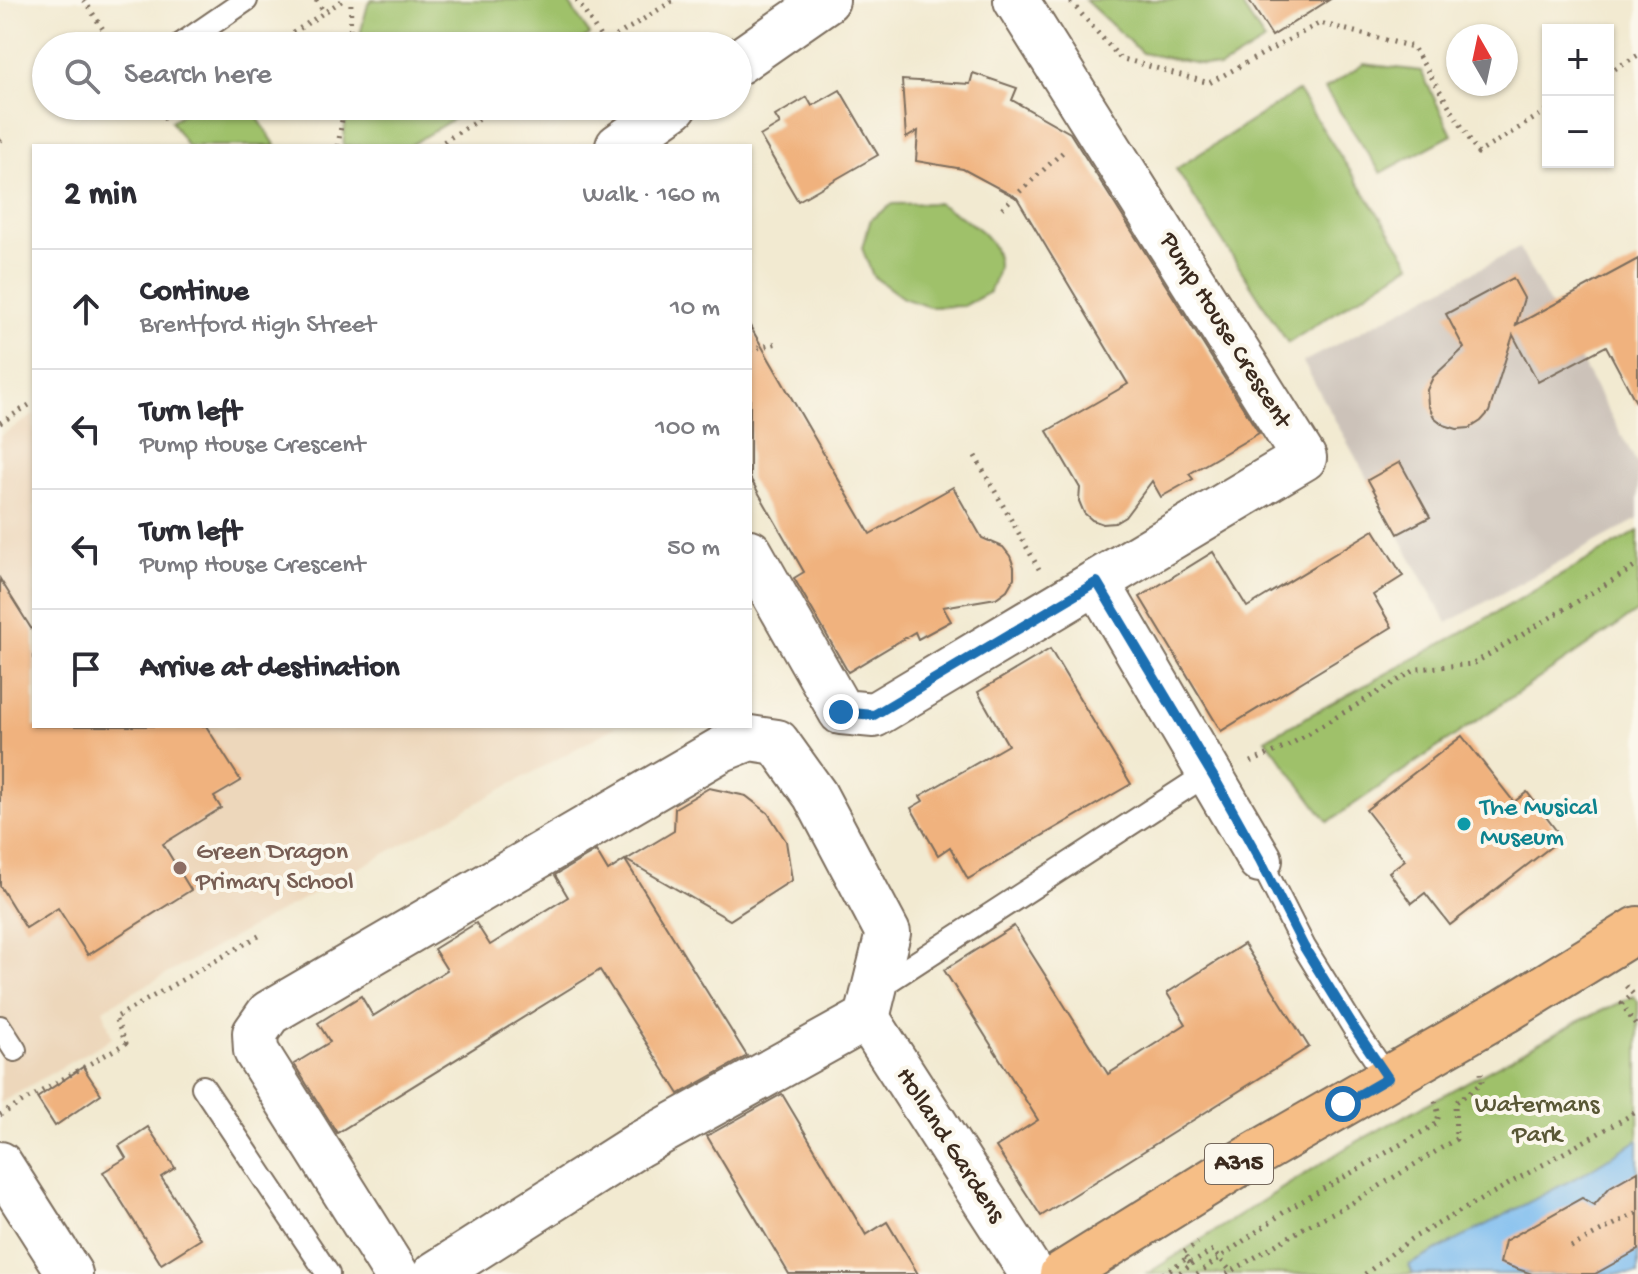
<!DOCTYPE html>
<meta charset="utf-8">
<style>
:root{--surface:#fff;--page:#f2f2f3;--text:#2b2b33;--muted:#7c7c81;--line:#e1e1e2}
body{margin:0;font-family:"Gochi Hand",sans-serif;background:var(--page);color:var(--text)}
.controls{position:absolute;right:24px;top:24px;display:grid;overflow:hidden;border-radius:0px;box-shadow:0 2px 6px #0004}
.controls button{width:72px;height:72px;display:grid;place-items:center;padding:0;border:0;border-bottom:2px solid var(--line);background:var(--surface);color:var(--text);font:40px sans-serif}
.compass{position:absolute;left:1446px;top:24px;width:72px;height:72px;border-radius:50%;background:var(--surface);box-shadow:0 2px 6px #0004;rotate:351deg}
.stop{position:absolute;width:24px;height:24px;margin:-18px;border:6px solid #1f6fb2;border-radius:50%;background:#fff}
.stop.end{background:#1f6fb2;border-color:#fff;box-shadow:0 2px 8px #0008}
.list{margin:0;padding:0;list-style:none}
h2{display:flex;justify-content:space-between;align-items:center;height:104px;margin:0;padding:0 32px;font-size:34px}
h2 small{font-size:26px;font-weight:400;color:var(--muted)}
.list li{display:grid;grid-template-columns:52px 1fr auto;gap:24px;align-items:center;box-sizing:border-box;height:120px;padding:0 32px;border-top:2px solid var(--line)}
.list b{display:block;font-size:30px;white-space:nowrap}
.list p{margin:0;font-size:26px;white-space:nowrap;color:var(--muted)}
.list em{font-size:26px;font-style:normal;color:var(--muted)}
.icon{flex:none;width:44px;height:44px;fill:none;stroke:currentColor;stroke-width:2;stroke-linecap:round;stroke-linejoin:round}
.map{position:relative;flex:none;width:1638px;height:1274px;overflow:hidden}
.search{position:absolute;background:var(--surface);box-shadow:0 2px 6px #0004;left:32px;top:32px;width:720px;height:88px;display:flex;align-items:center;gap:20px;box-sizing:border-box;padding:0 28px;border-radius:44px;color:var(--muted);font-size:30px}
.panel{position:absolute;background:var(--surface);box-shadow:0 2px 6px #0004;left:32px;top:144px;width:720px;height:584px;border-radius:0px}
.map>svg:first-child{display:block}
</style>
<div class="map">
<svg width="1638" height="1274" viewBox="0 0 1638 1274">
<rect width="100%" height="100%" fill="#fbf7ec"/>
<filter id="ink" filterUnits="userSpaceOnUse"><feTurbulence type="fractalNoise" baseFrequency=".0125" numOctaves="2"/><feDisplacementMap in="SourceGraphic" scale="16" xChannelSelector="R" yChannelSelector="G"/><feConvolveMatrix kernelMatrix="1 2 1 2 8 2 1 2 1" color-interpolation-filters="sRGB"/></filter>
<filter id="wash" filterUnits="userSpaceOnUse"><feTurbulence type="fractalNoise" baseFrequency=".006" numOctaves="4" result="noise"/><feDisplacementMap in="SourceGraphic" scale="32" xChannelSelector="R" yChannelSelector="G"/><feGaussianBlur stdDeviation="1.8" result="paint"/><feColorMatrix in="noise" values="0 0 0 0 0 0 0 0 0 0 0 0 0 0 0 0 0 1.4 0 .05"/><feComposite in="paint" operator="in"/></filter>
<g filter="url(#wash)">
<rect width="100%" height="100%" fill="#f2ead1"/>
<path fill="#edd7bb" d="M34,415v311h583l-514,283 9,29 -112,65v-667z"/>
<path fill="#ccc2b9" d="M1519,248l119,217v54l-191,104 -144,-261z"/>
<g fill="#9fc16a" stroke="#6d7644" stroke-width="2">
<path d="M372,0h195l23,35 -18,11h-215l11,-42z"/>
<path d="M1085,0h153l27,41 -45,27 -78,-15z"/>
<path d="M1364,64l57,7 31,64 -71,38 -56,-84z"/>
<path d="M1298,91l113,173 -123,79 -112,-174z"/>
<path d="M195,106h55l26,40h-89l-16,-25z"/>
<path d="M347,106h127l-65,40h-66z"/>
<path d="M938,203c24,15 61,31 60,64 -1,8 -6,18 -8,25l-26,14 -35,1 -26,-9 -30,-22 -11,-28 9,-29 22,-15z"/>
<path d="M1638,531v80l-310,211 -62,-83 186,-101z"/>
<path d="M1634,996l4,6v138l-55,34 -173,91 3,9h-266l202,-128 230,-125z"/>
</g>
<path fill="#7abbef" stroke="#5a7286" stroke-width="2" d="M1638,1140v134h-225l-4,-9 174,-91z"/>
<g id="blocks">
<g fill="#f0b27e">
<path d="M1249,0h80l-57,36z"/>
<path d="M973,73l44,15 -5,12 58,33 189,300 -70,41 4,5 -32,18 -9,-16 -27,36 -10,6 -12,1 -11,-4 -8,-7 -5,-12 1,-13 -33,-57 81,-47 -111,-186 -54,-29 -47,-8 2,-30 -12,7 -4,-58 68,4z"/>
<path d="M840,90l38,65 -80,46 -38,-65 20,-12 -5,-8 27,-16 5,-3 5,9z"/>
<path d="M1638,259v147l-32,-60 -68,36 -25,-47 -24,77 -8,9 -11,7 -13,1 -13,-4 -10,-8 -6,-12 -1,-15 6,-13 31,-29 -18,-34 67,-36 11,20 -8,27z"/>
<path d="M750,326l120,208 83,-47 29,51 21,9 7,9 4,11v11l-7,12 -11,8 -53,9 8,14 -33,18 -3,-7 -67,40 -54,-94 10,-6 -54,-94z"/>
<path d="M1400,462l30,55 -32,17 -30,-54z"/>
<path d="M1374,530l29,46 -30,19 19,32 -171,104 -81,-134 73,-45 34,55z"/>
<path d="M0,579l34,54v93h172l35,55 -27,16 7,11 -58,36 28,46 -103,65 -30,-47 -32,20 -26,-42z"/>
<path d="M1050,649l81,135 -163,95 -18,-32 -12,8 -27,-47 12,-7 -3,-5 88,-51 -30,-53z"/>
<path d="M1462,736l52,66 13,-10 35,46 -112,87 -25,-32 -13,10 -23,-31 16,-12 -39,-50z"/>
<path d="M709,788l37,8 22,17 18,28 6,39 -62,40 -104,-60 48,-29 1,-23z"/>
<path d="M596,851l12,20 17,-11 122,196 -68,38 -79,-124 -263,163 -43,-69 36,-22 -12,-19 43,-27 12,20 74,-46 -13,-21 42,-26 14,22 78,-48 -13,-22z"/>
<path d="M1014,926l94,148 78,-50 -19,-31 77,-49 65,103 -268,169 -45,-69 42,-27 -94,-150z"/>
<path d="M83,1067l18,27 -46,32 -18,-28z"/>
<path d="M782,1094l84,141 21,-13 31,52h-129l-82,-138z"/>
<path d="M148,1127l27,41 -14,9 40,62 -40,25 -58,-92 23,-14 -7,-12z"/>
<path d="M1638,1171v79l-43,24h-63l-32,-11 5,-22 77,-43 12,7 16,-18z"/>
</g>
</g>
</g>
<g filter="url(#ink)">
<use href="#blocks" fill-opacity="0" stroke="#7b6d5d" stroke-width="2"/>
<g fill="none" stroke-linecap="round" stroke-linejoin="round">
<defs>
<g id="lane">
<path d="M179,46l67,-46"/>
<path d="M1260,860l44,87 50,81 34,50"/>
<path d="M876,989l334,-217"/>
<path d="M0,1027l15,23"/>
<path d="M203,1087l125,187"/>
</g>
<g id="street">
<path d="M738,62l89,-62"/>
<path d="M618,146l57,-40"/>
<path d="M750,552l91,160 33,3 430,-257 -288,-458"/>
<path d="M1097,582l163,278"/>
<path d="M867,1018l165,256"/>
<path d="M0,1164l70,110"/>
<path d="M396,1274l-140,-223 -1,-18 14,-20 453,-264 28,-11 27,4 38,53 73,138 -21,85 -229,127 -203,129"/>
</g>
<path id="primary" d="M1062,1274l177,-110 266,-153 133,-82"/>
</defs>
<use href="#lane" stroke="#7b6d5d" stroke-width="26"/>
<use href="#street" stroke="#7b6d5d" stroke-width="48"/>
<use href="#primary" stroke="#7b6d5d" stroke-width="48"/>
<g stroke="#7b6d5d" stroke-width="5" stroke-dasharray="2 6" stroke-linecap="butt">
<path d="M84,0l30,46"/>
<path d="M316,0l8,12"/>
<path d="M577,0l26,41"/>
<path d="M1071,2l49,56 89,25 111,-60 93,24 65,106 70,-43"/>
<path d="M273,46l70,-46"/>
<path d="M350,46l1,-46"/>
<path d="M595,46l8,-5h5l66,-41"/>
<path d="M1608,73l30,-18"/>
<path d="M153,106l9,13 20,-13"/>
<path d="M0,141l2,-2"/>
<path d="M338,146l6,-40"/>
<path d="M437,146l63,-40"/>
<path d="M1002,208l62,-57"/>
<path d="M750,350l31,-8"/>
<path d="M0,423l34,-21"/>
<path d="M975,456l64,113"/>
<path d="M1251,762l35,-15 131,-78 56,-5 165,-99"/>
<path d="M1626,986l7,8 -11,10 16,25"/>
<path d="M0,1115l126,-72 -11,-25 149,-85"/>
<path d="M1571,1247l67,-35"/>
<path d="M1187,1258l-4,-5 15,-10"/>
<path d="M1191,1264l22,-14 19,23"/>
<path d="M1163,1274l24,-16 4,6 -13,10"/>
<path d="M1197,1274l90,-64 149,-86 3,-9 -5,-18"/>
<path d="M1227,1274l80,-48 45,-23 104,-64 -1,-36 27,-20 -1,-10"/>
<path d="M1365,1274l46,-35 227,-128"/>
</g>
<use href="#lane" stroke="#fff" stroke-width="22"/>
<use href="#street" stroke="#fff" stroke-width="44"/>
<use href="#primary" stroke="#f6be86" stroke-width="44"/>
</g>
</g>
<g fill="none" stroke-linecap="round" stroke-linejoin="round" filter="url(#ink)">
<path stroke="#1f6fb2" stroke-width="10" d="M841,712l33,3 223,-133 119,199 44,79 44,87 50,81 34,50 -45,26"/>
</g>
<circle fill="#0f9aa8" stroke="#fbf7ec" stroke-width="3" cx="1464" cy="824" r="8"/>
<circle fill="#8d6e63" stroke="#fbf7ec" stroke-width="3" cx="180" cy="868" r="8"/>
<g text-anchor="middle" dominant-baseline="central" stroke-width="8" stroke-linejoin="round" paint-order="stroke">
<rect fill="#fbf7ec" stroke="#75685c" stroke-width="2" x="1205" y="1144" width="68" height="40" rx="6"/>
<g font-size="24" font-weight="bold" fill="#3b2a1e">
<text x="1239" y="1164">A315</text>
</g>
<g font-size="26" fill="#3b2a1e" stroke="#fbf7ec">
<text transform="translate(1224 331) rotate(58)">Pump House Crescent</text>
<text transform="translate(949 1146) rotate(57)">Holland Gardens</text>
</g>
<g font-size="26" fill="#0d838f" stroke="#fbf7ec" text-anchor="start">
<text x="1480" y="809">The Musical<tspan x="1480" dy="30">Museum</tspan></text>
</g>
<g font-size="26" fill="#785e54" stroke="#fbf7ec" text-anchor="start">
<text x="196" y="853">Green Dragon<tspan x="196" dy="30">Primary School</tspan></text>
</g>
<g font-size="26" fill="#595735" stroke="#fbf7ec">
<text x="1537" y="1106">Watermans<tspan x="1537" dy="30">Park</tspan></text>
</g>
</g>
</svg>
<div class="controls">
<button>+</button>
<button>−</button>
</div>
<svg class="compass" viewBox="-18 -18 36 36"><path d="M0-13l5 13h-10z" fill="#e53935"/><path d="M0 13l5-13h-10z" fill="#7c7c81"/></svg>
<div class="stop" style="left:1343px;top:1104px"></div>
<div class="stop end" style="left:841px;top:712px"></div>
<div class="search"><svg class="icon" aria-label="search" viewBox="0 0 24 24"><circle cx="10" cy="10" r="6"/><path d="M15 15l6 6"/></svg>Search here</div>
<section class="panel">
<h2>2 min<small>Walk · 160 m</small></h2>
<ul class="list">
<li><svg class="icon" aria-label="ahead" viewBox="0 0 24 24"><path d="M12 20V5M6 11l6-6 6 6"/></svg><div><b>Continue</b><p>Brentford High Street</p></div><em>10 m</em></li>
<li><svg class="icon" aria-label="left" viewBox="0 0 24 24"><path d="M17 20v-9H6M10 6l-5 5 5 5"/></svg><div><b>Turn left</b><p>Pump House Crescent</p></div><em>100 m</em></li>
<li><svg class="icon" aria-label="left" viewBox="0 0 24 24"><path d="M17 20v-9H6M10 6l-5 5 5 5"/></svg><div><b>Turn left</b><p>Pump House Crescent</p></div><em>50 m</em></li>
<li><svg class="icon" aria-label="arrive" viewBox="0 0 24 24"><path d="M6 21V4h12l-3 4 3 4H6"/></svg><div><b>Arrive at destination</b></div></li>
</ul>
</section>
</div>
